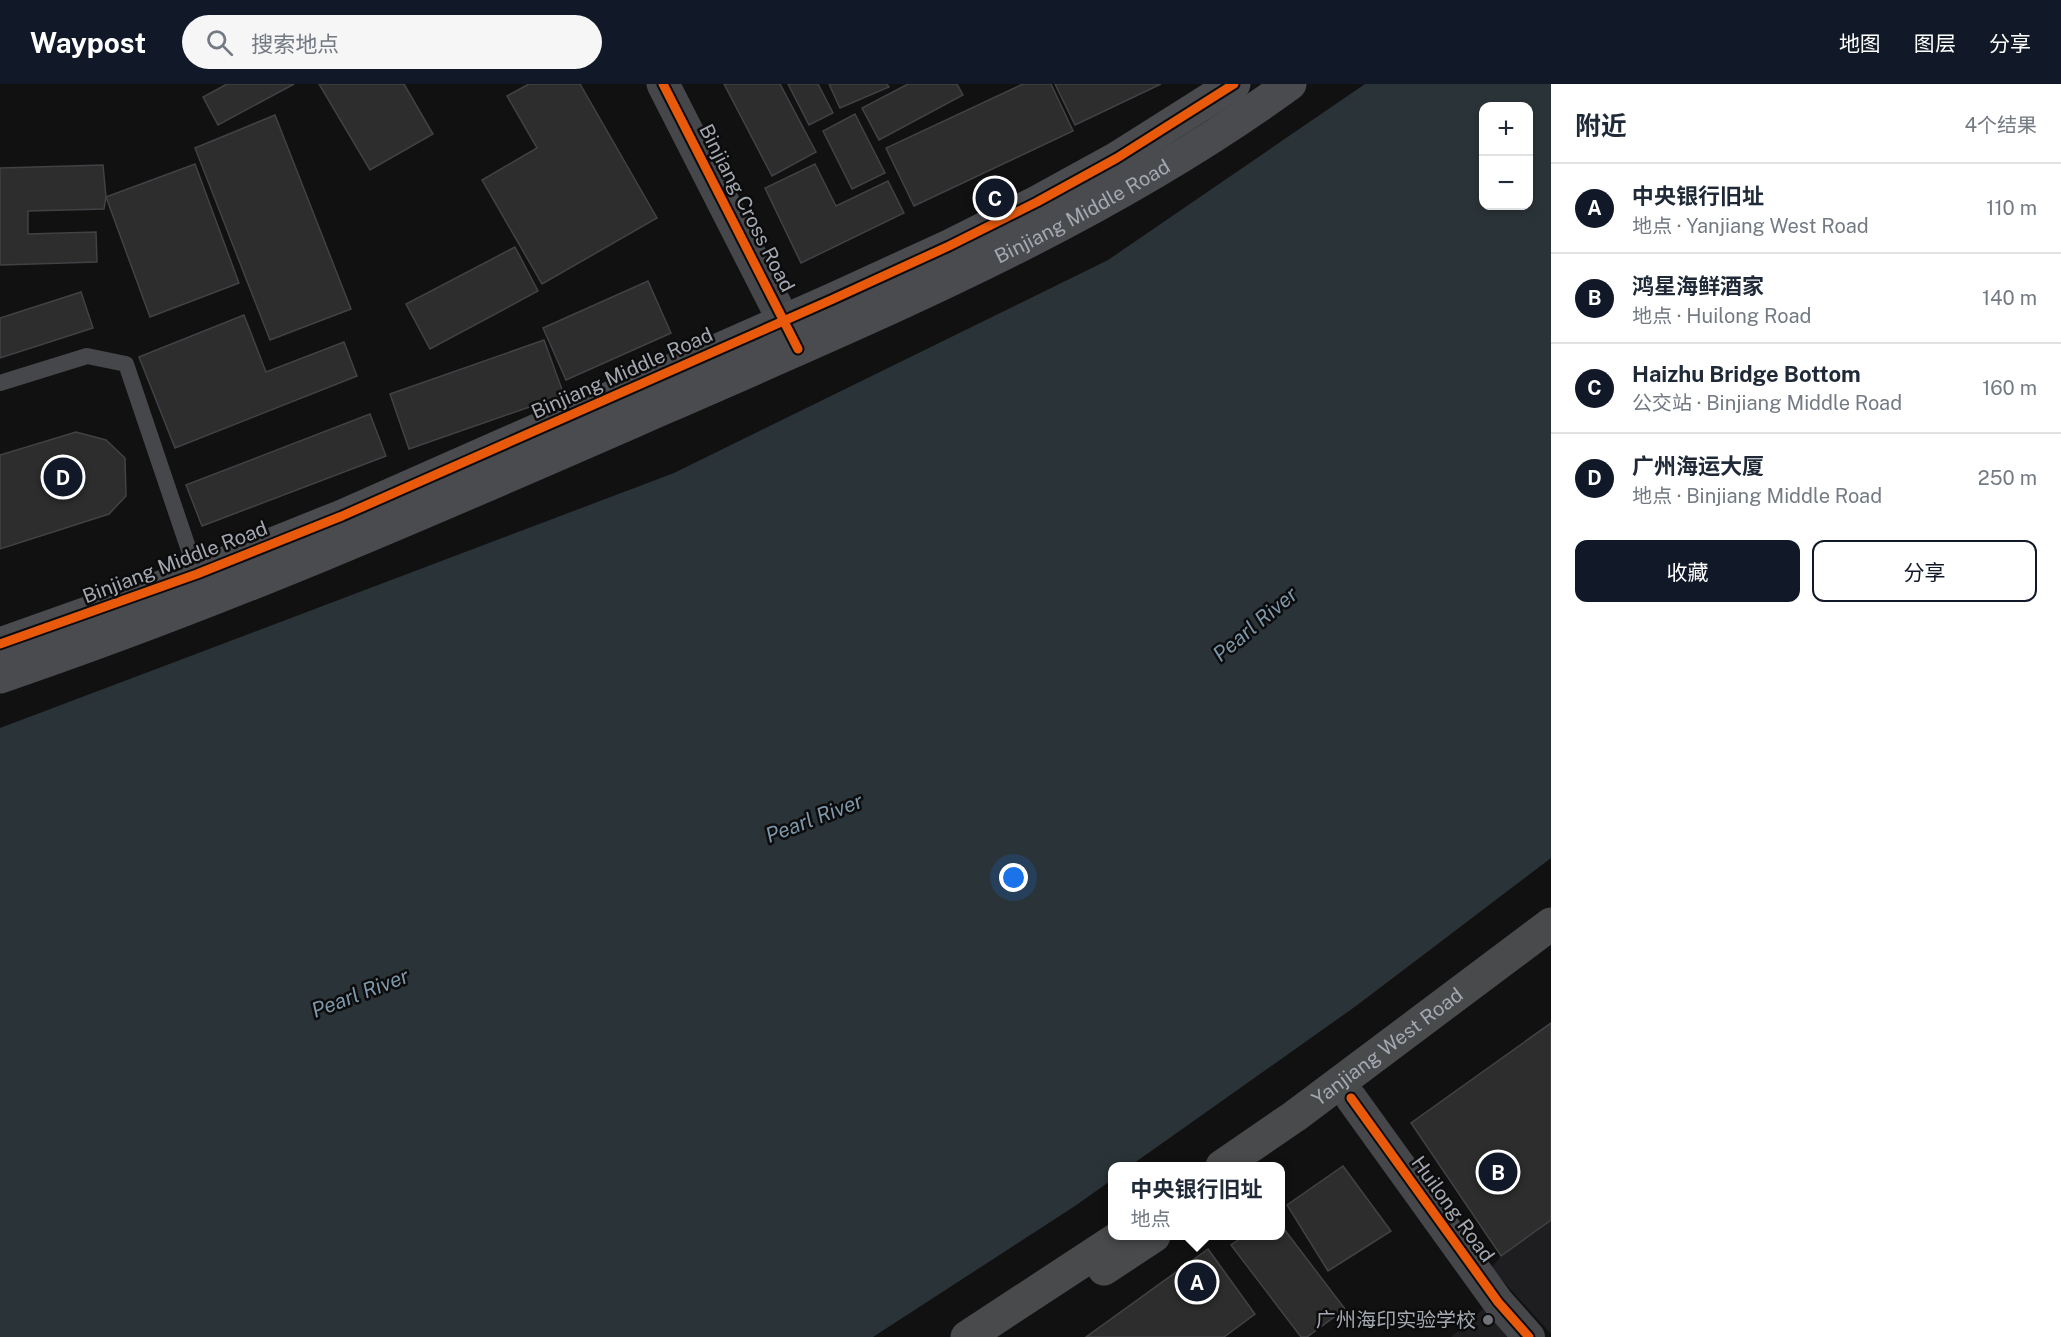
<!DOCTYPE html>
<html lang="zh">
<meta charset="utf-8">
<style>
:root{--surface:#fff;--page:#f6f6f7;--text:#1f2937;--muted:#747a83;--line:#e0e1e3;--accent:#111827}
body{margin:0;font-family:"Public Sans","Noto Sans SC",sans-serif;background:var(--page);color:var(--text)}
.controls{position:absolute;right:18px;top:18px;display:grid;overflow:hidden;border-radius:12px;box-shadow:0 3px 9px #0003}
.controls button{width:54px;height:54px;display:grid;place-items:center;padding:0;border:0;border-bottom:2px solid var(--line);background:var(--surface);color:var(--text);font:30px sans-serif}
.you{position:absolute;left:1014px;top:794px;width:21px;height:21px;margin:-15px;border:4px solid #fff;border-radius:50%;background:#1a73e8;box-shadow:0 0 0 9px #1a73e833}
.badge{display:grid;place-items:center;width:39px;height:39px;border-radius:50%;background:var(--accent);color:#fff;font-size:20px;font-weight:700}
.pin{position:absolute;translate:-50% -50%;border:3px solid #fff;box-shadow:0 2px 6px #0006}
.popup{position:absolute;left:1108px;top:1078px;width:177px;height:78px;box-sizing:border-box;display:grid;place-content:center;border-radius:12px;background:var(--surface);filter:drop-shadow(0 2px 4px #0005);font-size:20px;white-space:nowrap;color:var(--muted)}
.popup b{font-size:22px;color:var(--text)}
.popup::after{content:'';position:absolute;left:50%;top:100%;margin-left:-12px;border:12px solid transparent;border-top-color:var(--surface)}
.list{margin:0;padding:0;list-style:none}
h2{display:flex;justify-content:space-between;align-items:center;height:78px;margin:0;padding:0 24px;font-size:26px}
h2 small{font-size:20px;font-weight:400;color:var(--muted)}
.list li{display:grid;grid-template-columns:39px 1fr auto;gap:18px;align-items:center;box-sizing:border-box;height:90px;padding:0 24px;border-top:2px solid var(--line)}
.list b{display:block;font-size:22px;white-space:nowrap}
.list p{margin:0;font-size:20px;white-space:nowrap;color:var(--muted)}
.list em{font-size:20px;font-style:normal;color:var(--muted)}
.actions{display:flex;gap:12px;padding:18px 24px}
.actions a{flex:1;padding:14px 0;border:2px solid var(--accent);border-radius:12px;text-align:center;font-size:21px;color:var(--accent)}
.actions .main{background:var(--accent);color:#fff}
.icon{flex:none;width:33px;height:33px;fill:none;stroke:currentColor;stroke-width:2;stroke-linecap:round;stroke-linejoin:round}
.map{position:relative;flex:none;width:1551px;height:1253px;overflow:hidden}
header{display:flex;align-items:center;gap:36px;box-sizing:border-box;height:84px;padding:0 30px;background:var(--accent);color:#fff}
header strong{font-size:28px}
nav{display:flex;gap:33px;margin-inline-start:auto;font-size:21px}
.search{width:420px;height:54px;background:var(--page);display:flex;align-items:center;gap:15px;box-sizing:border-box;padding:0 21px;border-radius:33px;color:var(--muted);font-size:22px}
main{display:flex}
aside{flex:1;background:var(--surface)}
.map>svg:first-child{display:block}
</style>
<header>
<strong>Waypost</strong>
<div class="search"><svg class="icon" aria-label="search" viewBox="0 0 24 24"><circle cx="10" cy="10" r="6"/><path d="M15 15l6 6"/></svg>搜索地点</div>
<nav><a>地图</a><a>图层</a><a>分享</a></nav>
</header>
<main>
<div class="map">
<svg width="1551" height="1253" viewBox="0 0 1551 1253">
<rect width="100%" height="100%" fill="#111112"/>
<g fill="#1e1e20">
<path d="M1551,1136v114l-60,-66 10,-12z"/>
<path d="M1490,1219l30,34h-69z"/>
</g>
<path fill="#2a3337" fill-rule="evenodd" d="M1365,0h186v774l-195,148 -226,160h-17v13l-38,27 -202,131h-873v-609l674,-255 434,-213zM1484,22h44v100h-44z"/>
<g fill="#2d2d2e" stroke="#414245" stroke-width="1.5">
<path d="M227,0h67l-76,41 -15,-28z"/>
<path d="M319,0h85l29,50 -63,36z"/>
<path d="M529,0h51l77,134 -115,66 -60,-104 55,-32 -30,-52z"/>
<path d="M724,0h56l36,68 -44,24z"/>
<path d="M788,0h30l15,29 -24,12z"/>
<path d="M829,0h58l2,3 -49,21z"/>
<path d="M908,0h49l6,11 -84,45 -17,-32z"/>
<path d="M1023,0h28l22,47 -159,75 -28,-58z"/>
<path d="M1055,0h106l-86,41z"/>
<path d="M855,30l30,59 -33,16 -29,-58z"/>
<path d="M275,31l76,194 -81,31 -75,-192z"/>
<path d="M195,80l44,119 -89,34 -44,-120z"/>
<path d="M815,80l21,42 52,-25 16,32 -103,50 -36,-75z"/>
<path d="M103,81l3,32 -2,12 -76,2v23l68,-2 1,30 -97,3v-97z"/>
<path d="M515,163l23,44 -108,58 -24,-45z"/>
<path d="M648,197l23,52 -105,47 -23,-52z"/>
<path d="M81,208l12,36 -93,30v-40z"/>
<path d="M244,231l22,57 78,-30 13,34 -182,72 -36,-91z"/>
<path d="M544,256l20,55 -155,54 -19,-55z"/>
<path d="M370,330l16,42 -184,70 -16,-41z"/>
<path d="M76,348l30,8 19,18 1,38 -17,18 -109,35v-94z"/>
<path d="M1551,939v197l-50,36 -90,-133z"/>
<path d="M1343,1082l48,65 -63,40 -41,-66z"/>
<path d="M1281,1141l64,84 -38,28h-6l-70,-92 13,-9h37z"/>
<path d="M1208,1165l47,65 -31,23h-138z"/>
</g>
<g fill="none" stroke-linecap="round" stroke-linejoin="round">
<path stroke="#46474a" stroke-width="16" d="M0,299l87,-27 39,8 71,210"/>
<path stroke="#46474a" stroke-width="32" d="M1351,1014l147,204 31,35"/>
<path stroke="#46474a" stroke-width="33" d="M663,0l134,263"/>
<g stroke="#4a4b4e" stroke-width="33">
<path d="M0,560l197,-70 145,-58 489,-216 118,-54 88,-44 80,-44 117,-74"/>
<path id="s1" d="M0,593c230,-78 447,-174 669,-271 214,-94 431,-184 621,-322"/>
</g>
<g stroke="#484a4c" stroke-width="33">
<path id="s2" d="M1222,1082l73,-50 256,-192"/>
<path d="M1104,1185l50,-33"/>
<path d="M967,1253l154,-101"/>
</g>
<defs>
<g id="cycleway">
<path d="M663,0l135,265"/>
<path d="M0,560l197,-70 145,-58 489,-216 118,-54 88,-44 80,-44 117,-74"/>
<path d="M1351,1014l147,204 31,35"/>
</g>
</defs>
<use href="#cycleway" stroke="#0c0c0d" stroke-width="13"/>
<use href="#cycleway" stroke="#e8590c" stroke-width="9"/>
</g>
<circle fill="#707379" stroke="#0c0c0d" stroke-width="2" cx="1488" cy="1236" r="6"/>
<g text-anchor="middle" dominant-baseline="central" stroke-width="5" stroke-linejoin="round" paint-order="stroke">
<g font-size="20" fill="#a3a8b1" stroke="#0c0c0d">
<text transform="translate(747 124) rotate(63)">Binjiang Cross Road</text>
<text stroke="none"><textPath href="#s1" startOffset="1179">Binjiang Middle Road</textPath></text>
<text transform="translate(622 289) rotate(-24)">Binjiang Middle Road</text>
<text transform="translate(175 478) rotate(-21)">Binjiang Middle Road</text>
<text stroke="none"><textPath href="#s2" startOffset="204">Yanjiang West Road</textPath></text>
<text transform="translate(1453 1125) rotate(54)">Huilong Road</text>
</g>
<g font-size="20" fill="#a3a8b1" stroke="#0c0c0d" text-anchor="end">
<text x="1476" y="1236">广州海印实验学校</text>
</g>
<g font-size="21" font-style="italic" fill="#7d97aa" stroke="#0c0c0d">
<text transform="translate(1255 540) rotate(-40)">Pearl River</text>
<text transform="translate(814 734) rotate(-21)">Pearl River</text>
<text transform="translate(360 909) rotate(-21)">Pearl River</text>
</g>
</g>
</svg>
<div class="controls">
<button>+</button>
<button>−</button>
</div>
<div class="you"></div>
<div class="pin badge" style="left:1197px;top:1198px">A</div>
<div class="popup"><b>中央银行旧址</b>地点</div>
<div class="pin badge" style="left:1498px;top:1088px">B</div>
<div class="pin badge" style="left:995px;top:114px">C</div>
<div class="pin badge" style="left:63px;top:393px">D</div>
</div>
<aside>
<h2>附近<small>4个结果</small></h2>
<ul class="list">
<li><span class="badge">A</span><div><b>中央银行旧址</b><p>地点 · Yanjiang West Road</p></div><em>110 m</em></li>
<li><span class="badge">B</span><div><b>鸿星海鲜酒家</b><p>地点 · Huilong Road</p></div><em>140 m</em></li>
<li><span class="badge">C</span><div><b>Haizhu Bridge Bottom</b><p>公交站 · Binjiang Middle Road</p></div><em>160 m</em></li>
<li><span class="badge">D</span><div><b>广州海运大厦</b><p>地点 · Binjiang Middle Road</p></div><em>250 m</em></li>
</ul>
<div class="actions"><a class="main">收藏</a><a>分享</a></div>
</aside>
</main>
